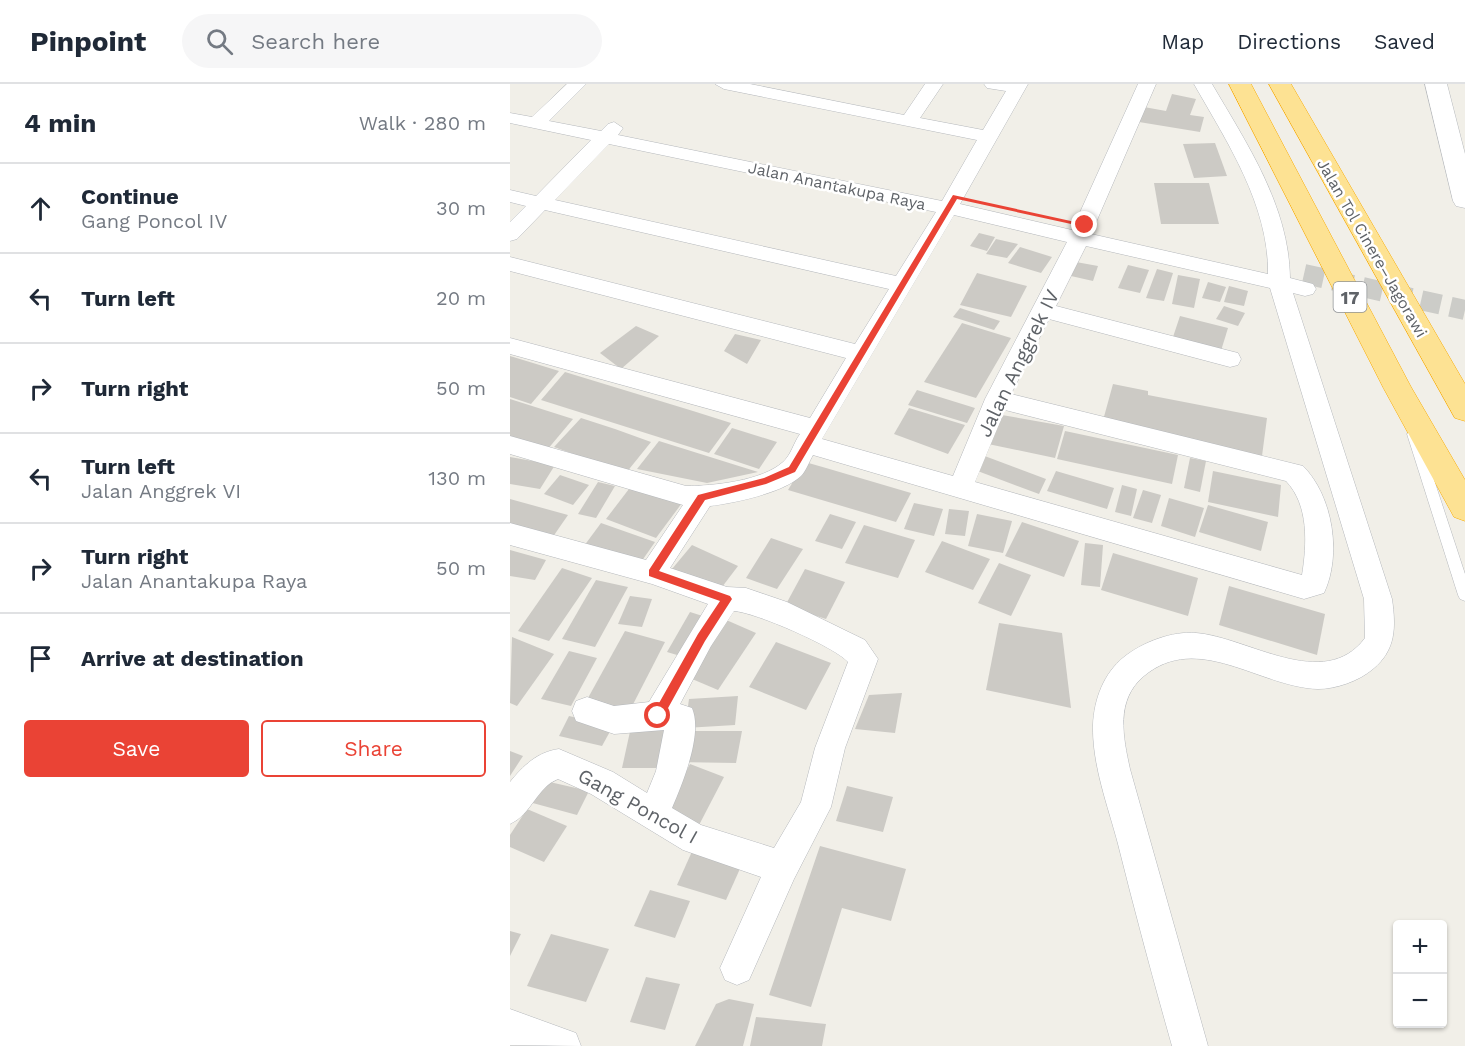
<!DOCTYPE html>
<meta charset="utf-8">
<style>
:root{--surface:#fff;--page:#f6f6f7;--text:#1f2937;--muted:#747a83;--line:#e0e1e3;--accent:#ea4335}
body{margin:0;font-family:"Work Sans",sans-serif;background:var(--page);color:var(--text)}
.controls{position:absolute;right:18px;bottom:18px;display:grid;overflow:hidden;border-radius:6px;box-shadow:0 2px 4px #0004}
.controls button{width:54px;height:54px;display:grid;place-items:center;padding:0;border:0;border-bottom:2px solid var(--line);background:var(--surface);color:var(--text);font:30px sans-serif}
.stop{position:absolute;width:18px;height:18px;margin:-14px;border:4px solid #ea4335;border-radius:50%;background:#fff}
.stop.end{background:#ea4335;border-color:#fff;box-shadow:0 2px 6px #0008}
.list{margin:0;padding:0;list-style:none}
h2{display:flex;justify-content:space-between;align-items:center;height:78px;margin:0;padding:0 24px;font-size:26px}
h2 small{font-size:20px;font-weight:400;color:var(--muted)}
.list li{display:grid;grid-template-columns:39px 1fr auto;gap:18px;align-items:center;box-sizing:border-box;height:90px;padding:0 24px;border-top:2px solid var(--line)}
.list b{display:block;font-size:22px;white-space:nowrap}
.list p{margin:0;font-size:20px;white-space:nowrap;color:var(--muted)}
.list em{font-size:20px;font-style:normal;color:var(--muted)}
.actions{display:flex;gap:12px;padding:18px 24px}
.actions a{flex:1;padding:14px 0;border:2px solid var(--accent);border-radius:6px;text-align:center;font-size:21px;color:var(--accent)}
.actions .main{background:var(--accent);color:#fff}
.icon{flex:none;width:33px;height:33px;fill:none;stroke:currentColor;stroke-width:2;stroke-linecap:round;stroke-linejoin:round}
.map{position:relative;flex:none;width:955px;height:962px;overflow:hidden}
header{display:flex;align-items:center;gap:36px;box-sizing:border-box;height:84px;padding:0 30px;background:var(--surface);border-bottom:2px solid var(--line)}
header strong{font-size:28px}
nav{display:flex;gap:33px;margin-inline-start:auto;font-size:21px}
.search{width:420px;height:54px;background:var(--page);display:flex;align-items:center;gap:15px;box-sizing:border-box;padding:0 21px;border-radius:33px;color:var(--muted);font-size:22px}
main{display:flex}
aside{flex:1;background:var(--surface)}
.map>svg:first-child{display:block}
</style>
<header>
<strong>Pinpoint</strong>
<div class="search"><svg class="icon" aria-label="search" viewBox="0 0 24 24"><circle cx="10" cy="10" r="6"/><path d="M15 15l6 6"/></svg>Search here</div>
<nav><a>Map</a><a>Directions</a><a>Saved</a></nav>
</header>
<main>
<aside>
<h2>4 min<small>Walk · 280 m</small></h2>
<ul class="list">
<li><svg class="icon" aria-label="ahead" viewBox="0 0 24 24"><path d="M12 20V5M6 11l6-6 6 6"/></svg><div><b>Continue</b><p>Gang Poncol IV</p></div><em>30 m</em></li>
<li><svg class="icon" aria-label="left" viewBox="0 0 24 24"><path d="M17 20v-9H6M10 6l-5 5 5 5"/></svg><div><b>Turn left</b></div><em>20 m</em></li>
<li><svg class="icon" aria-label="right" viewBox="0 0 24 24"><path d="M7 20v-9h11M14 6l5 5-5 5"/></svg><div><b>Turn right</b></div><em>50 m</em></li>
<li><svg class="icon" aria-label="left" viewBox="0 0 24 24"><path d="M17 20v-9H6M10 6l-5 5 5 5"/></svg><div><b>Turn left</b><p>Jalan Anggrek VI</p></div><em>130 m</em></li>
<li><svg class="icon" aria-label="right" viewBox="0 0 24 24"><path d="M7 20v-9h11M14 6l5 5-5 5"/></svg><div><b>Turn right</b><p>Jalan Anantakupa Raya</p></div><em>50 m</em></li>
<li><svg class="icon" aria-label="arrive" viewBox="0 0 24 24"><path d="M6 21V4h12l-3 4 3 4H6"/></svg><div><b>Arrive at destination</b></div></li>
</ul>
<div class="actions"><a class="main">Save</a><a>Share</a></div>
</aside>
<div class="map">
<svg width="955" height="962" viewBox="0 0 955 962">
<rect width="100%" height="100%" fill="#f1efe8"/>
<g fill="#cccac5">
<path d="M662,10l24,5 -6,16 14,2 -4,15 -61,-10 5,-15 22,4z"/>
<path d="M705,59l12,33 -33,2 -11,-34z"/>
<path d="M644,99h55l10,41h-58z"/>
<path d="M469,149l16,4 -8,14 -17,-5z"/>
<path d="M486,155l22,5 -11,14 -21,-4z"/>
<path d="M510,163l32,10 -11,16 -33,-10z"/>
<path d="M566,178l22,4 -5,15 -22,-5z"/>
<path d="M618,181l21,5 -9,23 -22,-5z"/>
<path d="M647,185l16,4 -9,28 -18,-3z"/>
<path d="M467,189l50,13 -16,31 -51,-12z"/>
<path d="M668,191l22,4 -6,29 -22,-4z"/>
<path d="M698,198l18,5 -6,15 -18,-4z"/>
<path d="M719,202l19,5 -4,15 -20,-4z"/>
<path d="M714,222l21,7 -7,13 -22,-7z"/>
<path d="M450,224l40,13 -6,9 -41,-13z"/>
<path d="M670,232l48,12 -8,26 -49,-11z"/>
<path d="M452,239l49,15 -35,60 -52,-16z"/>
<path d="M126,242l23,10 -38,33 -21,-16z"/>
<path d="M225,250l26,6 -14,24 -23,-13z"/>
<path d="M0,272l23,7 26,8 -28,33 -21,-7z"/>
<path d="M55,288l128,39 38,12 -22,30 -168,-53z"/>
<path d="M603,300l35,7v4l119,23 -5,38 -160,-32z"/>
<path d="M407,306l58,18 -8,15 -59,-18z"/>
<path d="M0,315l63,20 -26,31 -37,-12z"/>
<path d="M399,324l56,17 -17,29 -54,-20z"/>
<path d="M492,331l62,11 -9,32 -67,-14z"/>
<path d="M71,334l34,11 36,13 -25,31 -72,-26z"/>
<path d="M222,344l45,14 -18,27 -45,-15z"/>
<path d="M555,347l113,24 -6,29 -115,-25z"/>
<path d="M149,357l99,31 -51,11 -70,-14z"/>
<path d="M472,371l64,24 -7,15 -64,-24z"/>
<path d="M0,373l45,8 -15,24 -30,-5z"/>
<path d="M680,374l16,3 -6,31 -16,-4z"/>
<path d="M295,378l21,6 85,25 -15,29 -108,-32z"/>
<path d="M546,387l58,17 -7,21 -60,-18z"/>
<path d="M703,387l68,14 -3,32 -70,-15z"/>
<path d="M50,391l29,10 -16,20 -29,-11z"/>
<path d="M88,398l17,4 -19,32 -18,-4z"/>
<path d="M122,401l50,18 -26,35 -50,-19z"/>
<path d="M612,401l15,4 -6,27 -16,-4z"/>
<path d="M633,406l18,5 -9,28 -19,-5z"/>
<path d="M659,414l35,10 -9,29 -34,-11z"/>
<path d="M0,415l58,16 -18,26 -40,-11z"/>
<path d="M404,419l29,6 -9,27 -30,-7z"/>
<path d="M698,421l60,17 -7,29 -62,-19z"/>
<path d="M439,425l20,2 -4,25 -20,-2z"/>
<path d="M320,430l26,8 -14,27 -27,-8z"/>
<path d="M467,430l35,7 -9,32 -35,-7z"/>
<path d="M512,438l57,19 -15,36 -59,-21z"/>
<path d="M91,439l54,19 -16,23 -55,-19z"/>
<path d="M354,441l51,15 -17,38 -53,-15z"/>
<path d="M261,454l32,11 -26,40 -31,-11z"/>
<path d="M432,457l48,18 -17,31 -48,-18z"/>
<path d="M575,459l18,2 -3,42 -19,-2z"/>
<path d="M182,461l46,21 -19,25 -47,-22z"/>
<path d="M0,466l36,10 -11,20 -25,-4z"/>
<path d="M603,469l85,25 -10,38 -87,-26z"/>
<path d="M489,479l32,12 -20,41 -33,-13z"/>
<path d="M52,484l30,10 -43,63 -31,-10z"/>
<path d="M295,485l40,13 -19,37 -41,-13z"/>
<path d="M86,496l32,7 -33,60 -33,-8z"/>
<path d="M719,502l96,28 -8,41 -98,-30z"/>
<path d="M120,512l22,3 -10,28 -24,-3z"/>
<path d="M180,528l19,6 -22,40 -20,-6z"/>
<path d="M214,535l32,14 -38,57 -33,-14z"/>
<path d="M489,539l63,10 9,75 -85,-18z"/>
<path d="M115,547l40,11 -39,76 -43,-11z"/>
<path d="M2,553l42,17 -37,52 -7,-3z"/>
<path d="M266,558l55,21 -25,47 -57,-23z"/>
<path d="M59,567l28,7 -26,48 -30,-7z"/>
<path d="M392,609l-7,40 -40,-4 14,-34z"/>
<path d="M228,612l-3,29 -50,3 4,-29z"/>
<path d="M59,632l44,10 -11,20 -43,-10z"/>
<path d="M121,643h35l-8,41h-36z"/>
<path d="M171,647h61l-6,32 -61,-1z"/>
<path d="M0,667l13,5 -13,20z"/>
<path d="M180,680l34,13 -26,50 -35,-13z"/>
<path d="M31,696l48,11 -12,24 -48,-13z"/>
<path d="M337,702l46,11 -10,35 -47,-11z"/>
<path d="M17,725l40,17 -23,36 -34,-15v-12z"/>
<path d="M310,762l86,23 -15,52 -49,-13 -31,99 -42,-12z"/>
<path d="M184,763l49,15 -17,38 -49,-15z"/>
<path d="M140,806l40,11 -15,37 -41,-12z"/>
<path d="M0,847l11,3 -11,22z"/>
<path d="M41,850l58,15 -23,53 -59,-16z"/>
<path d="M136,893l34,7 -15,46 -35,-8z"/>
<path d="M219,915l25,5 -11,42h-48l21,-42z"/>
<path d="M246,933l70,7 -4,22h-72z"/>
</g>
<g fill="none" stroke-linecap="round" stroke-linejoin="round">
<path stroke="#ccccc8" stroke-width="20" stroke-dasharray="20 10" stroke-linecap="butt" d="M794,190l161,36"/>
<defs>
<path id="service" d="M903,345l6,5 46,140v27l-5,-2 -2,-4 -51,-161z"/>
<g id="minor">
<path d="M57,0h19l-37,37 52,10 7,-7 6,-2 9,6 -5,7 324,66 35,-61 -253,-51 -9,-5h35l154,31 21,-31h18l-23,34 63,12 23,-39 -19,-3 -3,-4h44l-68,120 112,26 66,-146h18l-65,150 177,40c1,-69 -41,-132 -74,-190h18c35,60 77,122 78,194l23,6 3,5 -3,5 -8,2 -12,-3 99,306c4,28 4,51 -19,70 -14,12 -37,20 -55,20 -59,-2 -120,-58 -174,-13 -29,24 -21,61 -14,93l78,277h-36c-19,-67 -37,-134 -54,-202 -10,-38 -26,-79 -25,-119 1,-26 11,-52 31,-68 19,-15 48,-26 72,-24 52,4 128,60 169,5l-1,-39 -94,-311 -184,-42 -30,60 174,45 8,2 3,6 -3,6 -8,2 -181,-48 -38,75 292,72c30,30 39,89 21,127l-20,6 -491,-144c-4,7 -7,16 -12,21 -18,17 -67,27 -91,30l-40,62 57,19 19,1 41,14 78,38 13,19 -33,89 -14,59 -37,72 -45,101 -12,5 -12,-5 -5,-12 41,-91 -78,-27 -92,-56 -33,-15c-21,8 -27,36 -48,45v-42c13,-16 27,-30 49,-33l54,23 34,21 9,-22 8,-41 -50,4 -38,-13 -4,-10 4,-10 11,-4 27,9 35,-4 59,-98 -56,-20 -142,-39v-22l136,37 37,-55 -173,-51v-18l176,50c27,0 76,-5 97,-24 8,-7 11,-20 17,-28l-290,-80v-16l300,80 36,-60 -336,-87v-14l345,87 34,-55 -344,-79 -28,29 -7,2v-19l16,-16 -16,-4v-12l26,6 55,-56 -81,-17v-10l22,4zM99,60l327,68 -40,64 -341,-76zM444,131l113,27 -82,157 -32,77 -131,-37zM495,326l281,71c23,24 21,63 16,94l-327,-93zM224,527c21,1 101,36 114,51l-33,86 -14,54 -27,46 -73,-23 -29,-17c11,-26 31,-74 20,-100l-12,-4 31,-58z"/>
<path d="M0,925l66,24 5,13 -71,-1z"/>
</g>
<path id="tertiary" d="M915,0h22l18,70v54l-9,-2 -3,-5z"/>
<g id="motorway">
<path d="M719,0h22l160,303 54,93v41l-11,-4 -70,-128z"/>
<path d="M759,0h22l174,300v37l-10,-3z"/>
</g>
</defs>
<use href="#service" stroke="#b5b8bc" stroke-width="1"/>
<use href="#minor" stroke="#b5b8bc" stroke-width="1"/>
<use href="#tertiary" stroke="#b5b8bc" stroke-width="1"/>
<use href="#motorway" stroke="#f9ab00" stroke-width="1"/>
<use href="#service" fill="#fff" fill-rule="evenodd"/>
<use href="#minor" fill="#fff" fill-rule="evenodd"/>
<use href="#tertiary" fill="#fff" fill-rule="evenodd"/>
<use href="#motorway" fill="#fde293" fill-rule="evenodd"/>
</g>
<path fill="#ea4335" d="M443,111l136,30 -4,2 -128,-28 -162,273 -29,12 -61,16 -46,71 71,25 2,3 -27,42 -43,78h-8v-7l44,-78 22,-33 -71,-25v-6l49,-75 66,-17 25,-11z"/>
<g text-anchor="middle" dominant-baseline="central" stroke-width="5" stroke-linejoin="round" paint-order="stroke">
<g font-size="16" fill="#5f6368" stroke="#fff">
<text transform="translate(327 102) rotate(12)">Jalan Anantakupa Raya</text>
<text transform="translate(862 164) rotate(60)">Jalan Tol Cinere–Jagorawi</text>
</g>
<rect fill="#fff" stroke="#8f9295" stroke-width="1.5" x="823.5" y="198" width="33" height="30" rx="4.5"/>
<g font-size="18" font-weight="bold" fill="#5f6368">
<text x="840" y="213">17</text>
</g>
<g font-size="20" fill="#5f6368" stroke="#fff">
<text transform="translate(508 279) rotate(-64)">Jalan Anggrek IV</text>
<text transform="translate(128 722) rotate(29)">Gang Poncol I</text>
</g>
</g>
</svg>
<div class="controls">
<button>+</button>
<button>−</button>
</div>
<div class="stop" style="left:148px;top:632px"></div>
<div class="stop end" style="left:575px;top:141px"></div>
</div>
</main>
